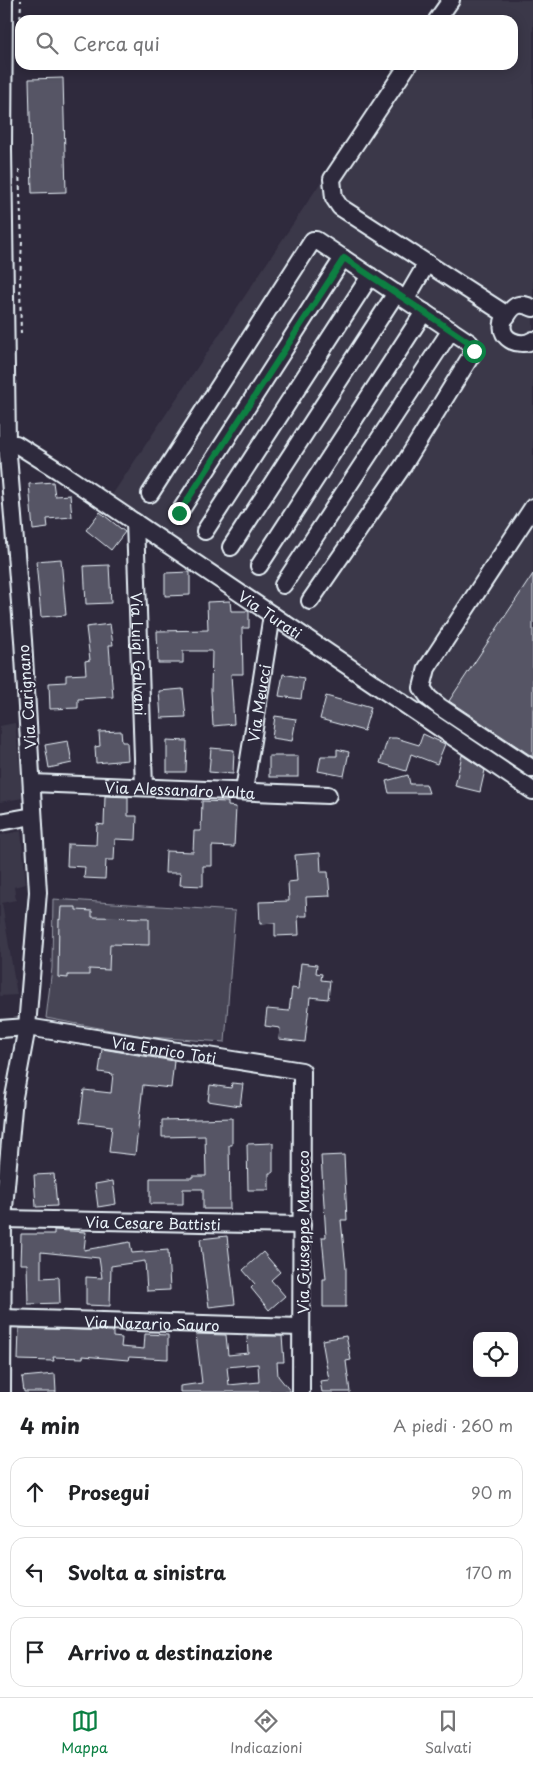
<!DOCTYPE html>
<html lang="it">
<meta charset="utf-8">
<style>
:root{--surface:#fff;--page:#f2f2f2;--text:#202124;--muted:#757577;--line:#e0e0e0;--accent:#0b8043}
body{margin:0;font-family:"Playpen Sans",sans-serif;background:var(--page);color:var(--text)}
.controls{position:absolute;right:15px;bottom:15px;display:grid;overflow:hidden;border-radius:10px;box-shadow:0 2px 12px #0003}
.controls button{width:45px;height:45px;display:grid;place-items:center;padding:0;border:0;border-bottom:1px solid var(--line);background:var(--surface);color:var(--text);font:25px sans-serif}
.stop{position:absolute;width:15px;height:15px;margin:-11px;border:4px solid #0b8043;border-radius:50%;background:#fff}
.stop.end{background:#0b8043;border-color:#fff;box-shadow:0 1px 5px #0008}
.list{margin:0;padding:0;list-style:none}
h2{display:flex;justify-content:space-between;align-items:center;height:65px;margin:0;padding:0 20px;font-size:21px}
h2 small{font-size:16px;font-weight:400;color:var(--muted)}
.list li{display:grid;grid-template-columns:32px 1fr auto;gap:15px;align-items:center;box-sizing:border-box;height:70px;margin:0 10px 10px;padding:0 10px;border:1px solid var(--line);border-radius:15px}
.list b{display:block;font-size:19px;white-space:nowrap}
.list em{font-size:16px;font-style:normal;color:var(--muted)}
.icon{flex:none;width:28px;height:28px;fill:none;stroke:currentColor;stroke-width:2;stroke-linecap:round;stroke-linejoin:round}
.map{position:relative;flex:none;width:533px;height:1392px;overflow:hidden}
.search{position:absolute;background:var(--surface);box-shadow:0 2px 12px #0003;left:15px;right:15px;top:15px;height:55px;display:flex;align-items:center;gap:12px;box-sizing:border-box;padding:0 18px;border-radius:15px;color:var(--muted);font-size:19px}
.sheet{height:305px;background:var(--surface)}
nav{display:flex;justify-content:space-around;align-items:center;box-sizing:border-box;height:70px;border-top:1px solid var(--line);background:var(--surface);font-size:14px;color:var(--muted)}
nav a{display:grid;justify-items:center;gap:2px}
nav .on{color:var(--accent)}
.map>svg:first-child{display:block}
</style>
<div class="map">
<svg width="533" height="1392" viewBox="0 0 533 1392">
<rect width="100%" height="100%" fill="#2f2a3d"/>
<filter id="ink" filterUnits="userSpaceOnUse"><feTurbulence type="fractalNoise" baseFrequency=".02" numOctaves="2"/><feDisplacementMap in="SourceGraphic" scale="10" xChannelSelector="R" yChannelSelector="G"/><feConvolveMatrix kernelMatrix="1 2 1 2 8 2 1 2 1" color-interpolation-filters="sRGB"/></filter>
<g filter="url(#ink)">
<g fill="#3b3749">
<path d="M442,0h91v781l-421,-286 287,-430h114v-45h-85z"/>
<path d="M15,723l8,75 -23,4v-76z"/>
<path d="M21,831l5,53 -12,3 2,13 -14,3 15,92 -17,1v-161z"/>
</g>
<path fill="#464455" stroke="#979aa6" d="M53,899l182,12 -10,131 -77,-5 -102,-19 6,-50z"/>
<g fill="#575565" stroke="#e8f1f8" fill-rule="evenodd">
<path d="M63,78l3,114 -34,1 -3,-114z"/>
<path d="M53,482l2,14 15,-1 2,22 -25,2 1,9 -15,2 -4,-46z"/>
<path d="M100,512l25,20 -14,18 -25,-20z"/>
<path d="M61,559l5,56 -25,2 -5,-56z"/>
<path d="M109,565l2,38 -25,1 -2,-38z"/>
<path d="M190,572v23l-25,1v-23z"/>
<path d="M533,574v183l-84,-56z"/>
<path d="M230,601l1,10h18v17h-7l1,46h-12l3,50 -21,2 -2,-35 1,-40h-29v12h-25l-1,-32 51,-1 -1,-28z"/>
<path d="M110,624l3,21h-4l4,52 -35,2v9l-28,1 -1,-26 17,-1v-7l20,-1 -1,-13 5,-1 -4,-33z"/>
<path d="M283,674l21,4 -3,21 -22,-3z"/>
<path d="M183,689l3,28 -25,1 -2,-27z"/>
<path d="M326,696l35,10v-2l10,3 -7,24 -44,-12z"/>
<path d="M275,716l21,3 -4,22 -20,-3z"/>
<path d="M121,731l1,11h5l1,18 -32,3 -1,-16 5,-1 -1,-14z"/>
<path d="M423,734l22,10 -8,20 -26,-10 -5,17 -26,-8 8,-25h8l23,7z"/>
<path d="M167,740l20,1 -1,31h-19z"/>
<path d="M68,741l4,22 -23,5 -4,-23z"/>
<path d="M211,748l23,2 -1,24 -24,-2z"/>
<path d="M337,749l12,3 -5,24 -26,-5 3,-15h16z"/>
<path d="M462,755l23,15 -5,22 -25,-6z"/>
<rect x="269" y="756" width="29" height="21"/>
<path d="M408,775l2,9h16l3,9h-40l-3,-12z"/>
<path d="M105,796l23,1v19h9l-1,24 -21,-1 -1,21h-8l-1,19 -21,-1 1,-11 -18,-1 1,-22 28,1 1,-21 7,1z"/>
<path d="M202,801l26,1v4l8,1 -2,40 -22,-1v20h-9v20l-23,-1 1,-12h-16l1,-22 27,1 1,-21h7z"/>
<path d="M320,853l1,19h7l2,24 -24,1 1,19h-9l1,19 -24,1v-13l-15,1 -1,-22 30,-1 -1,-19 9,-1 -2,-26z"/>
<path d="M61,907h15v3l16,1v6l57,1v27l-39,-1 -1,26 -20,-1v6h-21v3l-10,-1 1,-58 1,1z"/>
<path d="M301,963l16,2 -1,8 6,1 -1,6 9,1 -2,18 -18,-2 -5,45 -26,-3 1,-11 -15,-2 2,-17 22,2 3,-23 6,1z"/>
<path d="M102,1049l72,12 -3,27 -28,-3 -8,70 -26,-3 3,-26 -32,-4 4,-32 27,3 2,-19 -14,-2z"/>
<path d="M232,1083l11,1 -3,22 -32,-5 2,-16 21,3z"/>
<path d="M232,1118v27h-3l1,64h-27v-20h-20v15h-33v-26h42v-2h14l-1,-40 -43,1v-17z"/>
<path d="M273,1143v30h-4v17h-21l-1,-46z"/>
<path d="M344,1155l3,65h-6l5,49v38h-23v-28h3l-4,-42h4l-5,-81z"/>
<path d="M54,1174l3,32 -21,1 -2,-32z"/>
<path d="M113,1181l3,23 -18,3 -3,-23z"/>
<path d="M54,1230l32,2 -2,18 46,-8 2,11 36,-3 2,40 -23,1 -2,-30 -34,5 -1,40 -24,-1v-28l16,1 -3,-20 -58,-6v26l18,-1 1,26 -32,1 -1,-40h-7l1,-30h33z"/>
<path d="M227,1236l8,68 -26,3 -9,-68z"/>
<path d="M263,1252l17,20 -9,8 14,16 -16,14 -18,-22 4,-4 -12,-14z"/>
<path d="M19,1328l94,3v6l9,1 -1,9 23,2 1,-15 23,1v24l-39,-2 -1,3 -45,-4v2l-30,-1 1,4 -36,-1z"/>
<path d="M196,1334l30,1 2,20 20,-2 -1,-17h35l2,26h-7l1,14 13,16h-111v-6l22,-3zM258,1364l1,18 -30,3 -2,-18z"/>
<path d="M346,1336l5,24 -5,1 4,31h-28l-2,-11 9,-1 -7,-40z"/>
<path d="M55,1374l1,18h-32l-2,-15z"/>
</g>
<g fill="none" stroke-linecap="round" stroke-linejoin="round">
<defs>
<g id="minor">
<path d="M437,20l14,-20"/>
<path d="M408,65l-76,114 2,19 6,9 167,108"/>
<path d="M406,299l21,-36"/>
<path d="M533,308c-13,-6 -19,-4 -26,8 -2,2 -4,4 -4,7 -4,17 18,25 30,17"/>
<path id="s1" d="M0,444h16l43,27 474,320"/>
<path d="M150,494l163,-254h3l154,103 4,8 -71,115 -93,135"/>
<path d="M533,507l-106,161 -5,20 7,10 11,9 93,62"/>
<path d="M179,513l164,-255"/>
<path id="s2" d="M135,522l9,265"/>
<path d="M205,531l165,-255"/>
<path d="M231,547l165,-254"/>
<path d="M259,566l165,-254"/>
<path d="M283,585l168,-255"/>
<path id="s3" d="M32,783l296,12"/>
<path id="s4" d="M244,791l28,-176"/>
<path d="M0,822l33,-6"/>
<path id="s5" d="M0,1029l27,-2 275,44 -1,321"/>
<path id="s6" d="M3,1219l299,6"/>
<path id="s7" d="M3,1318l298,9"/>
<path d="M2,1392l1,-173 11,-122 13,-70 11,-135 -15,-252 -16,-197 -4,-294 1,-149"/>
</g>
</defs>
<use href="#minor" stroke="#e8f1f8" stroke-width="20"/>
<g stroke="#e8f1f8" stroke-width="2" stroke-dasharray="4 4" stroke-linecap="butt">
<path d="M19,50l2,-50"/>
<path d="M19,170l3,71 -2,39 1,57"/>
</g>
<use href="#minor" stroke="#2f2a3d" stroke-width="16"/>
</g>
</g>
<g fill="none" stroke-linecap="round" stroke-linejoin="round" filter="url(#ink)">
<path stroke="#0b8043" stroke-width="6" d="M179,513l165,-255 126,85 4,8"/>
</g>
<g text-anchor="middle" dominant-baseline="central" stroke-width="4" stroke-linejoin="round" paint-order="stroke">
<g font-size="15" fill="#e8f1f8" stroke="#2f2a3d">
<text stroke="none"><textPath href="#s1" startOffset="322">Via Turati</textPath></text>
<text stroke="none"><textPath href="#s2" startOffset="132">Via Luigi Galvani</textPath></text>
<text transform="translate(26 697) rotate(-94)">Via Carignano</text>
<text stroke="none"><textPath href="#s4" startOffset="89">Via Meucci</textPath></text>
<text stroke="none"><textPath href="#s3" startOffset="148">Via Alessandro Volta</textPath></text>
<text stroke="none"><textPath href="#s5" startOffset="166">Via Enrico Toti</textPath></text>
<text stroke="none"><textPath href="#s6" startOffset="150">Via Cesare Battisti</textPath></text>
<text transform="translate(302 1232) rotate(-90)">Via Giuseppe Marocco</text>
<text stroke="none"><textPath href="#s7" startOffset="149">Via Nazario Sauro</textPath></text>
</g>
</g>
</svg>
<div class="controls">
<button><svg class="icon" aria-label="locate" viewBox="0 0 24 24"><circle cx="12" cy="12" r="6"/><path d="M12 2v4M12 18v4M2 12h4M18 12h4"/></svg></button>
</div>
<div class="stop" style="left:474px;top:351px"></div>
<div class="stop end" style="left:179px;top:513px"></div>
<div class="search"><svg class="icon" aria-label="search" viewBox="0 0 24 24"><circle cx="10" cy="10" r="6"/><path d="M15 15l6 6"/></svg>Cerca qui</div>
</div>
<section class="sheet">
<h2>4 min<small>A piedi · 260 m</small></h2>
<ul class="list">
<li><svg class="icon" aria-label="ahead" viewBox="0 0 24 24"><path d="M12 20V5M6 11l6-6 6 6"/></svg><div><b>Prosegui</b></div><em>90 m</em></li>
<li><svg class="icon" aria-label="left" viewBox="0 0 24 24"><path d="M17 20v-9H6M10 6l-5 5 5 5"/></svg><div><b>Svolta a sinistra</b></div><em>170 m</em></li>
<li><svg class="icon" aria-label="arrive" viewBox="0 0 24 24"><path d="M6 21V4h12l-3 4 3 4H6"/></svg><div><b>Arrivo a destinazione</b></div></li>
</ul>
</section>
<nav>
<a class="on"><svg class="icon" aria-label="map" viewBox="0 0 24 24"><path d="M3 6l6-2 6 2 6-2v14l-6 2-6-2-6 2zM9 4v14M15 6v14"/></svg>Mappa</a>
<a><svg class="icon" aria-label="directions" viewBox="0 0 24 24"><path d="M12 3l9 9-9 9-9-9zM9 14v-3h6M13 9l2 2-2 2"/></svg>Indicazioni</a>
<a><svg class="icon" aria-label="saved" viewBox="0 0 24 24"><path d="M7 4h10v16l-5-4-5 4z"/></svg>Salvati</a>
</nav>
